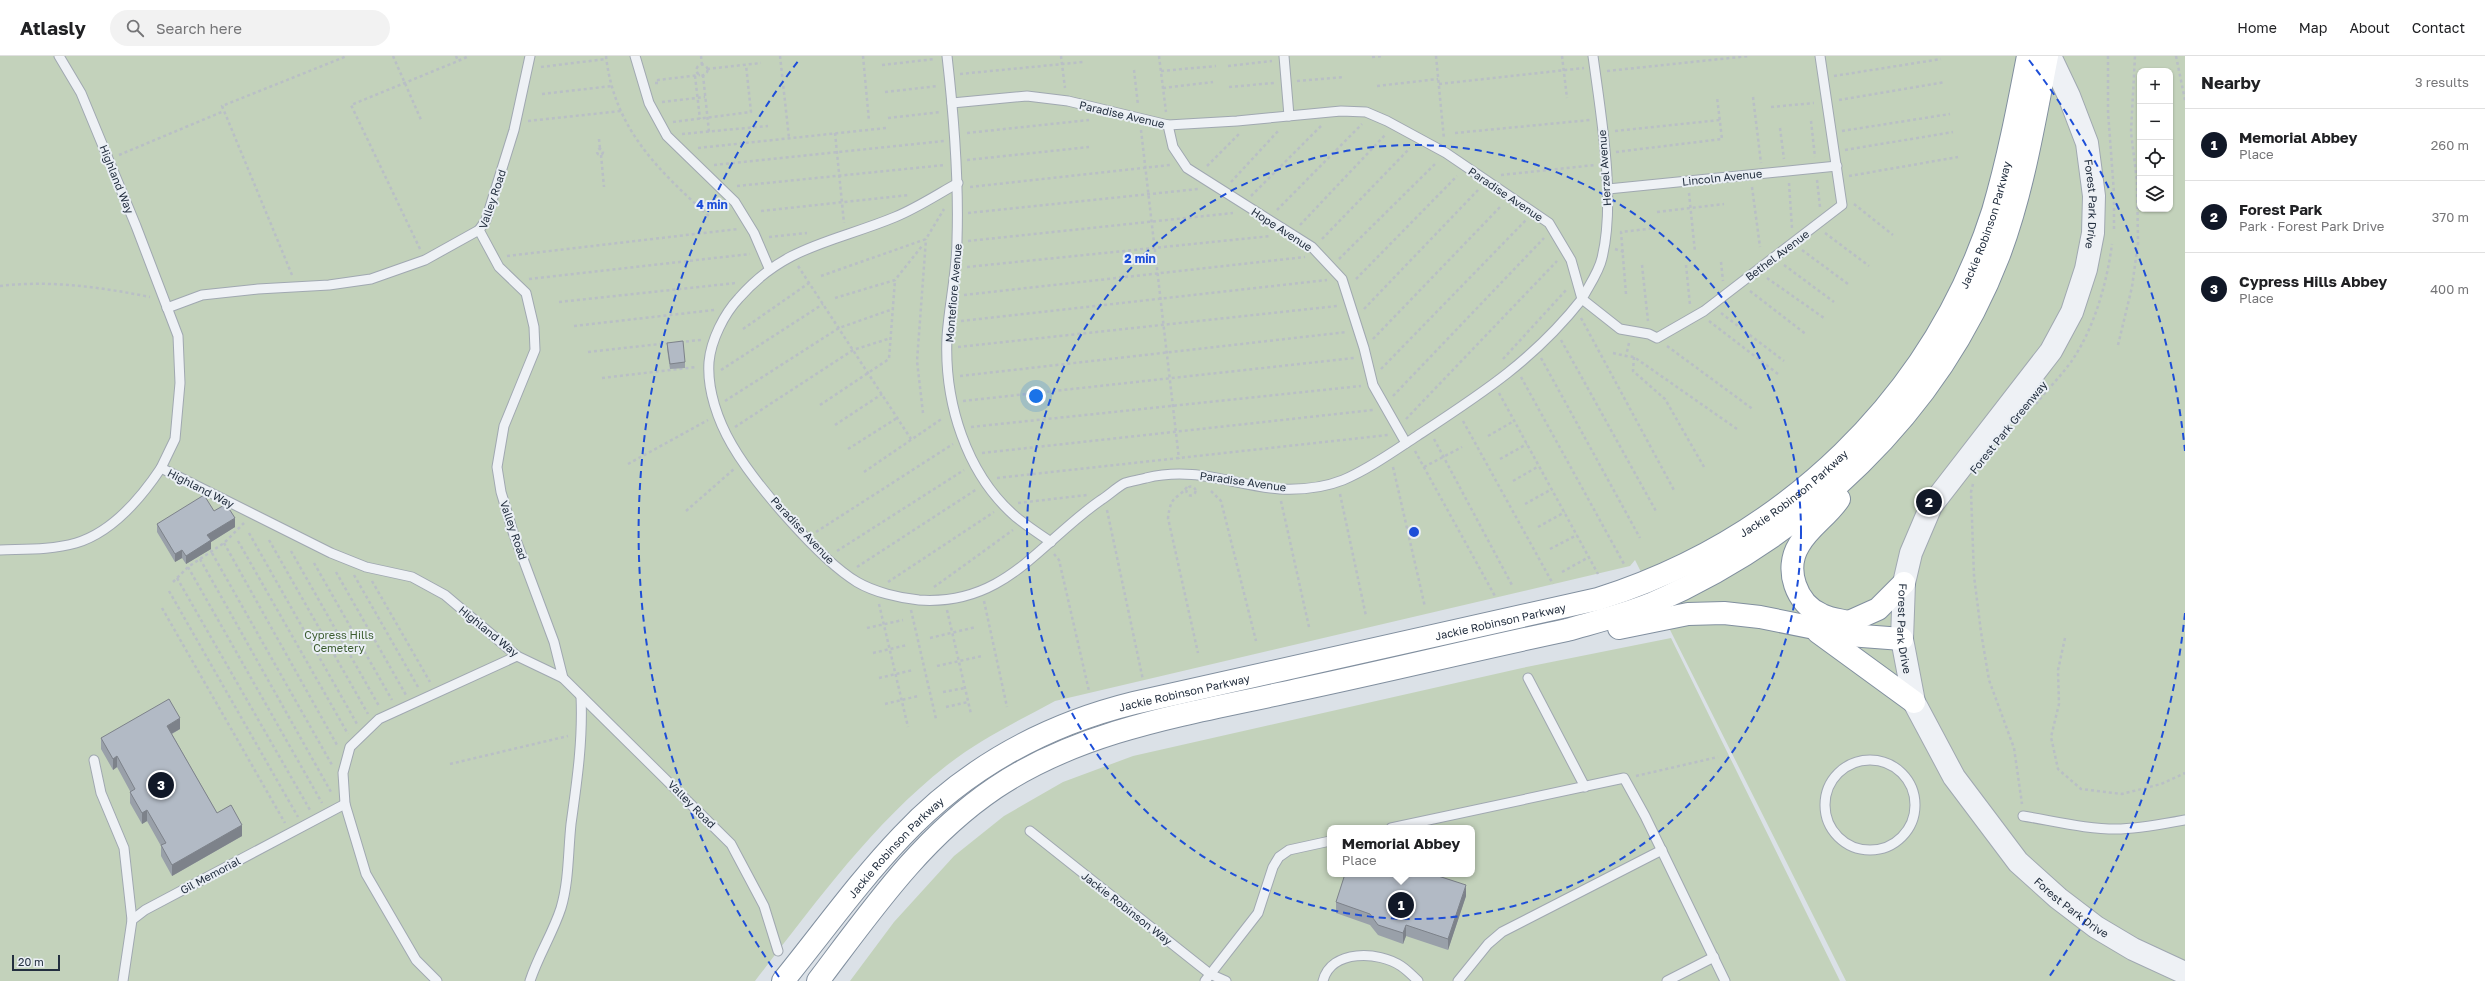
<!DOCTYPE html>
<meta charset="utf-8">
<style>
:root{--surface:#fff;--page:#f2f2f2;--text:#202124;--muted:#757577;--line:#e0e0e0;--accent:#111827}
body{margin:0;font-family:"Golos Text",sans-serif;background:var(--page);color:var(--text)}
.controls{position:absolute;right:12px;top:12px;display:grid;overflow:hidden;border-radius:8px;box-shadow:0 1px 3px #0004}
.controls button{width:36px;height:36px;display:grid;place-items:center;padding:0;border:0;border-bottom:1px solid var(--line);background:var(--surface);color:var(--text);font:20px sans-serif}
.scale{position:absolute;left:12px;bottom:10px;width:48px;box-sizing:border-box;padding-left:4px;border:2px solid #232f3f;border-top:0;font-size:11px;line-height:14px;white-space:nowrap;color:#232f3f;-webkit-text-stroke:3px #eaeff5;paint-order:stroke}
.you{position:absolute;left:1036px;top:340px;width:14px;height:14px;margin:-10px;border:3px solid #fff;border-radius:50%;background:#1a73e8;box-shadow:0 0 0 6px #1a73e833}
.badge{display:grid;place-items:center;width:26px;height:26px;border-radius:50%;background:var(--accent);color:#fff;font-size:13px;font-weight:700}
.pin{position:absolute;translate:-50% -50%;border:2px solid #fff;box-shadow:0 1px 4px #0006}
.popup{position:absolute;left:1327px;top:769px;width:148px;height:52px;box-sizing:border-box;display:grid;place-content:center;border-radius:8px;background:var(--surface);filter:drop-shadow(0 1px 3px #0005);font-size:13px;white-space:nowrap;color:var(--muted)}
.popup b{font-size:15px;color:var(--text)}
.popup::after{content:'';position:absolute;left:50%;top:100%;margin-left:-8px;border:8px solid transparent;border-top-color:var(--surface)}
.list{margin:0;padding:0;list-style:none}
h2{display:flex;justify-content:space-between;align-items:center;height:52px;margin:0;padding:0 16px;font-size:17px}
h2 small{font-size:13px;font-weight:400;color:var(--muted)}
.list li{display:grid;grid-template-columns:26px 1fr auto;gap:12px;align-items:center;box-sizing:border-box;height:72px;padding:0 16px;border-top:1px solid var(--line)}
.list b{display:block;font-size:15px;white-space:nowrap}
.list p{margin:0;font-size:13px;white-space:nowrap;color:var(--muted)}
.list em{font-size:13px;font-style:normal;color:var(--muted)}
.icon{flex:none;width:22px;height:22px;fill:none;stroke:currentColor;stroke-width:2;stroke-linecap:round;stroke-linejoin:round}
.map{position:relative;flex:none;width:2185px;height:925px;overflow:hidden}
header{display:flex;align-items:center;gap:24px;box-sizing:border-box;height:56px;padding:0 20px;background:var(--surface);border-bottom:1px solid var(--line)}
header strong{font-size:19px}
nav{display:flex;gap:22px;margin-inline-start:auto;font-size:14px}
.search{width:280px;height:36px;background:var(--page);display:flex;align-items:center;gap:10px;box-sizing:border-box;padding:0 14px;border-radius:22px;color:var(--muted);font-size:15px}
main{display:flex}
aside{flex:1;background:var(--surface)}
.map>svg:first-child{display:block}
</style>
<header>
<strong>Atlasly</strong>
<div class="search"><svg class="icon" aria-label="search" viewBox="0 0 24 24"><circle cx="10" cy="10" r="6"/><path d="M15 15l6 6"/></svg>Search here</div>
<nav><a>Home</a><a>Map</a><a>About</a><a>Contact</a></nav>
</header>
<main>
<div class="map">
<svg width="2185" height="925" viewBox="0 0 2185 925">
<rect width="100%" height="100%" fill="#dbe1e7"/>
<g fill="#c3d2bb" fill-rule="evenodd">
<path d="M0,0h2185v925h-339l-211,-421 -5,6 -575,135c-37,20 -76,39 -109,65 -75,59 -133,140 -191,215h-755zM2140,15h30v138h-30z"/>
<path d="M1671,582l169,343h-990l44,-59 60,-66 50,-40 59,-34 70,-26 389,-88zM1330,772h142v46h-142z"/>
</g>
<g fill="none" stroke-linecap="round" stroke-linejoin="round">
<defs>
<g id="service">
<path d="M59,0l22,37 55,133 42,110 2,47 -5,56 -14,29 170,85 35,14 46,10 33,18 72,61 46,22"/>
<path d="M530,0l-16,74 -28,90 -7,10 20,37 27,26 8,34 1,23 -31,76 -7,41 4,25 12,40 41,110 9,36 168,166 33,62 14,45"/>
<path d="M635,0l14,47 18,33 68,66 19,31 15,35"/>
<path d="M947,0c7,61 12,122 10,184 0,32 -8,65 -10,97 -3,65 19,137 69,180 11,9 23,17 35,25"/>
<path d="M1284,0l5,60"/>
<path d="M1593,0c8,60 23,144 9,202 -3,14 -14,29 -20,41l38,30 29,5 8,4 47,-27 138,-106 -22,-149"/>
<path d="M952,47l75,-7 41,5 100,24 69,-4 104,-10 25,1 21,9 59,32 103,70 22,37 11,39c-48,61 -101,95 -165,137 -23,15 -48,33 -74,44 -20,8 -41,10 -63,9 -48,-4 -84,-23 -134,-11 -7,2 -15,3 -21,5 -8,4 -16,12 -24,17 -62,43 -96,106 -182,100 -20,-2 -45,-8 -62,-18 -38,-23 -103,-99 -125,-137 -14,-24 -25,-55 -23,-83 2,-22 15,-48 30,-64 46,-53 96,-56 156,-81 22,-9 43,-23 63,-34"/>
<path d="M1168,69l5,22 14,21 125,79 30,32 22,69 9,37 33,58"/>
<path d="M1608,133l229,-23"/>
<path d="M167,252l35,-13 56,-6 71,-4 42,-6 54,-19 54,-30"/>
<path d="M0,494c25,-1 51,0 76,-7 37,-11 65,-45 85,-75"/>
<path d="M1528,622l57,109"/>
<path d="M94,704l7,33 23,55 8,72"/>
<circle cx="1870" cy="749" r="45"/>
<path d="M2023,760c31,5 66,14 98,13 22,-1 43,-5 64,-9"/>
<path d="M1391,772l233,-50 21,38 80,165"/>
<path d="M1030,775l180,143 16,7"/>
<path d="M123,925l9,-61 13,-10 200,-106"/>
<path d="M437,925l-21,-21 -50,-86 -21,-70 -2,-31 7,-26 29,-28 138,-63"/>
<path d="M530,925c8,-25 23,-48 31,-73 8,-27 7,-56 10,-84 6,-43 12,-84 10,-128"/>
<path d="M1205,925l53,-68 15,-46 6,-10 10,-7 41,-9"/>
<path d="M1323,925c8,-32 56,-30 78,-15 6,4 12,10 17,15"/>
<path d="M1458,925l30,-37 14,-12 160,-82"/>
<path d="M1667,925l47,-24"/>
</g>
<g id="tertiary">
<path id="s1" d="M2050,0l19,40 18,47 7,53 -1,37 -7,36 -14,43 -21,39 -120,155 -20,47 -7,30 -2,56 12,63 40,75 64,85 40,36 38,29 37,22 52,24"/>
</g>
<g id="motorway">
<path d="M1839,443c-11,17 -30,28 -40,46 -15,24 -3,59 23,70 8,4 18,5 26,7"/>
<path d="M1849,566l29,-13 26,-26"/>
<path d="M1619,572l69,-14 36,-1 36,4 89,18 53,4"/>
<path d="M1818,576l96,70"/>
<path id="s2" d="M783,925c39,-48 76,-100 119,-145 63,-67 143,-111 232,-133l464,-104c186,-59 335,-200 395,-388 15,-51 25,-103 35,-155"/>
<path d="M818,925c53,-70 103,-143 177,-193 89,-60 199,-75 302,-98 90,-19 180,-41 270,-60 28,-8 57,-15 84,-26 155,-68 287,-190 348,-349 24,-64 35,-132 48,-199"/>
</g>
</defs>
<use href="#service" stroke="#a0a8b1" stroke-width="11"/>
<use href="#tertiary" stroke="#a0a8b1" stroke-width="24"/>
<use href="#motorway" stroke="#818f9f" stroke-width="24"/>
<g stroke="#b9bfc6" stroke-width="2.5" stroke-dasharray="3 3" stroke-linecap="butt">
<path d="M393,0l29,66"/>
<path d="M456,0l2,5 11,-5"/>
<path d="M606,0c8,73 53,115 104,161"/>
<path d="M701,0l1,9"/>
<path d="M780,0l9,82"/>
<path d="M863,0l6,65"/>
<path d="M1061,0l4,32"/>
<path d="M1159,0l7,56"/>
<path d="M1436,0l8,83"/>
<path d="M1562,0l5,42"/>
<path d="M2108,0v56l6,81"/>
<path d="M2176,0l9,44"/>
<path d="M1372,1l11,-1"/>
<circle cx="702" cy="14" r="5.5"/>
<path d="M882,9l53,-6"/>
<path d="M1228,10l44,-5"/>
<path d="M541,11l65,-8"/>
<path d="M707,13l54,-6"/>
<path d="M1134,14l4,35"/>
<path d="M1161,15l55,-5"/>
<path d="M1607,15l142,-15"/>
<path d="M960,18l123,-12"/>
<path d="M703,19l6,57"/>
<path d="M695,20l5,43"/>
<path d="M1834,20l107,-17"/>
<path d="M1297,25l47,-4"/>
<path d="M655,27h4l-1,-3 42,-5"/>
<path d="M1439,28l145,-16"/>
<path d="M1377,30l61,-7"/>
<path d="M1229,31l45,-4"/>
<path d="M1163,32l50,-6"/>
<path d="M885,36l53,-6"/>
<path d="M542,38l70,-8"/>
<path d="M1753,41l8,66"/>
<path d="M1839,44l106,-18"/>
<path d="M662,46l43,-5"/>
<path d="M1771,51l43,-4"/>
<path d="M888,62l53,-6"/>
<path d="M528,65l93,-10"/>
<path d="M1811,65l4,36"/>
<path d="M673,66l78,-10 -5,-47"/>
<path d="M1780,72l4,31"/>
<path d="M1141,74l38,329"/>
<path d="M1615,75l105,-11"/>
<path d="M1842,75l108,-17"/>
<path d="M835,77l9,90"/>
<path d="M967,77l122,-13"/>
<path d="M1455,77l135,-13"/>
<path d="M682,78l86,-8"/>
<path d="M599,83l1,10"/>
<path d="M698,92l188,-20"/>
<circle cx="600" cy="96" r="3"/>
<path d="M1845,94l108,-18"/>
<path d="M1616,96l106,-13 -5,-42"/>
<path d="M119,99l105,-44"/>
<path d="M601,99l3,32"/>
<path d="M967,104l122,-13"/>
<path d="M714,109l230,-24"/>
<path d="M1207,110l33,-33"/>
<path d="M1501,119l94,-10"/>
<path d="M1849,120l109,-19"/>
<path d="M1817,124l3,27"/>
<path d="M1231,126l48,-52"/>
<path d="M1789,127l3,45"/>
<path d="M737,130l208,-21"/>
<path d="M970,131l200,-22"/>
<path d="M1752,131l8,60"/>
<path d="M1689,137l6,59"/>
<path d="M1251,140l70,-70"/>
<path d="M1854,148l39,31"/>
<path d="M1277,154l85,-86"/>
<path d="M761,155l148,-16"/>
<path d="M1657,156l67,-8"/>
<path d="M968,157l230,-24"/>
<path d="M1300,169l86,-91"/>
<path d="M2114,173v-31"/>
<path d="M1825,177l44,33"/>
<path d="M769,181l38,-4"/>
<path d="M1322,183l88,-91"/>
<path d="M968,185l265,-28"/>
<path d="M420,193l-69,-144 107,-44"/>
<path d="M1615,193l9,3"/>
<path d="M1802,194l46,34"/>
<path d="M507,200l231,-27"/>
<path d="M1339,203l98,-97"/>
<path d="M1721,206l2,19"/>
<path d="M1642,209l6,56"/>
<path d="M1686,209l4,40"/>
<path d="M1784,209l50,37"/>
<path d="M798,210l113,173"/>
<path d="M967,211l304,-31"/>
<path d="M292,219l-70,-169 125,-50"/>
<path d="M821,220l105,-37 18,-30"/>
<path d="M1767,222l57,40"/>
<path d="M529,223l221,-25"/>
<path d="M1356,223l101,-103"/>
<path d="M0,230c50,-6 100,1 150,11"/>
<path d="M1750,235l57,44"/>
<path d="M1626,238l-5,-62 35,-4"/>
<path d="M964,239l341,-38"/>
<path d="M835,242l60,-18 27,-34"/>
<path d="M559,246l177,-19"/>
<path d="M1364,253l114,-119"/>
<path d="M1721,257l63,48"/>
<path d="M1581,262l94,174"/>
<path d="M961,265l366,-41"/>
<path d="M1709,265l69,53"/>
<path d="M574,270l140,-16"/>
<path d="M743,273l66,-46"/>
<path d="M1373,283l128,-133"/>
<path d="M1561,284l96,173"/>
<path d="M680,286l21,-2"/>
<path d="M1629,287l-3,13 8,1 103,72"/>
<path d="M2118,289l14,-58 6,-44 -1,-61 -6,-50 4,-76"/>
<path d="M1667,290l87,64"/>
<path d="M958,291l379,-41"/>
<path d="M588,296l81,-9"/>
<path d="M1613,297l13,3"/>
<path d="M1634,301l-1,14 32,28 39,68"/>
<path d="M1541,302l99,180"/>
<path d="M1503,303l64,-70"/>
<path d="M1381,313l145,-149"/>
<path d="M721,314l102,-66"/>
<path d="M960,320l387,-44"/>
<path d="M1521,321l103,187"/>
<path d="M602,322l94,-11"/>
<path d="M1499,337l99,181"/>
<path d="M1393,340l151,-158"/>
<path d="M725,345l114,-73 54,-19"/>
<path d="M963,345l391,-43"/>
<path d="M2036,348c11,-14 24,-27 35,-42 23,-33 36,-79 41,-118"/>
<path d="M820,349l69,-46 6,-79"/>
<path d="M923,357l-6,-52 9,-122"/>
<path d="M1406,363l151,-158"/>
<path d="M1463,365l90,163"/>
<path d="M835,369l47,-31"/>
<path d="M735,371l118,-77 38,-12"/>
<path d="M971,371l390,-41"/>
<path d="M1488,380l26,-15"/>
<path d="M1434,383l79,148"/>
<path d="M848,393l49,-31"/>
<path d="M1415,395l81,147"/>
<path d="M982,397l391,-43"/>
<path d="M1500,403l27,-15"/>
<path d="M628,408l80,-44"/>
<path d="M1393,411l32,140"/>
<path d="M1424,411l38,-20"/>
<path d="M864,416l79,-54"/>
<path d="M997,422l391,-43"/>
<path d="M1513,425l26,-15"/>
<path d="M1973,428l-2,8 3,84 7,56 8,48 25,68 8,56"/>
<circle cx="1191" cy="435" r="4.5"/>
<path d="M1187,431c-11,14 -16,7 -19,31l30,135"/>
<path d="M1211,435l10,10 35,140"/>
<path d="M1340,438l26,122"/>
<path d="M1281,445l28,126"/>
<path d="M1018,447l69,-8"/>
<path d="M1525,448l27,-15"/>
<path d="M1107,454l36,170"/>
<path d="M686,455l48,-42"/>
<path d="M1538,471l27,-15"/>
<path d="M816,476l137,-88"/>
<path d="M249,477l108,191"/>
<path d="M269,484l99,174"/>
<path d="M238,485l110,193"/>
<path d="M224,487l113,202"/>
<path d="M1550,493l27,-14"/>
<path d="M291,495l88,155"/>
<path d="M837,495l127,-81"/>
<path d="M212,497l120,212"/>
<path d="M1054,498l5,6 30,131"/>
<path d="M200,503l131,233"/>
<path d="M314,507l78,137"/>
<path d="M188,511l134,236"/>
<path d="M857,511l120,-78"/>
<path d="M336,516l70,123"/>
<path d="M1562,516l27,-15"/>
<path d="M354,519l64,112"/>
<path d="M177,522l133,232"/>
<path d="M372,525l58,101"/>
<path d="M173,526l15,-15 36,-24 20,-20"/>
<path d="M888,526l106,-70"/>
<path d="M934,531l79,-57"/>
<path d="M169,535l129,226"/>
<path d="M984,545l23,106"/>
<path d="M879,548l29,123"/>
<path d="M162,552l123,215"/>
<path d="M911,554l25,109"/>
<path d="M947,554l24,104"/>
<path d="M867,572l36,-8"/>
<path d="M930,582l46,-11"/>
<path d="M2065,582l-7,32 1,34 -8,33 7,32 23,20 41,5 39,-10 24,-11"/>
<path d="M873,597l34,-8"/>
<path d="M937,610l45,-10"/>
<path d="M879,622l34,-8"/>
<path d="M943,636l22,-4"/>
<path d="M885,648l33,-8"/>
<path d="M946,651l22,-5"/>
<path d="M450,708l118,-28"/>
<path d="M1636,720l82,-19"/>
</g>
<use href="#service" stroke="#eef1f5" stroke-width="9"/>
<use href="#tertiary" stroke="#eef1f5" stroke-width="22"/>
<use href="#motorway" stroke="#fff" stroke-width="22"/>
</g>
<g fill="#99a0a9">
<path d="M667,287l18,19v6l-15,1 -3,-20z"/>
<path d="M214,455l21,16 -24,15v7l-25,15 -4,-6 -7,4 -18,-30v-8z"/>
<path d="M180,673l-8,5 45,79 25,23 -70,40 -11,-20v-10l-14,-25 -5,3 -12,-21v-12l-13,-24 -4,3 -12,-21v-11z"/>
<path d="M1466,840l-18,54 -42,-14 -3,8 -25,-9 -8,-10 -34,-12v-11z"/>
</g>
<g fill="#7d828a">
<path d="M235,462v9l-24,15v7l-25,15v-8l21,-21z"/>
<path d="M182,494v8l-7,4v-8z"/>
<path d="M180,662v11l-13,7v-10z"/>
<path d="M117,700v11l-4,3v-11z"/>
<path d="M147,754v11l-5,3v-11z"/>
<path d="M242,769v11l-70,40v-11z"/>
<path d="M1466,829v11l-18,54v-11z"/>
<path d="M1406,869v11l-3,8v-11z"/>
</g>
<g fill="#b2bac5" stroke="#7d828a">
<path d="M683,285l2,21 -15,2 -3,-21z"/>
<path d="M204,439l10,16 12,-7 9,14 -28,17 4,5 -25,16 -4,-6 -7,4 -18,-30z"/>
<path d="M169,643l11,19 -13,8 50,87 14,-8 11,20 -70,40 -11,-20 5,-2 -19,-33 -5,3 -12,-21 5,-3 -18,-33 -4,3 -12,-21z"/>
<path d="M1345,818h87l34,11 -18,54 -42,-14 -3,8 -25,-8 -8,-11 -34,-12z"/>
</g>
<g fill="none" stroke="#1d4ed8" stroke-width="2" stroke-dasharray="7 5">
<circle cx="1414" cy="476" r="387"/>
<path d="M2185 557A775 775 0 0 1 2049 921M779 921A775 775 0 0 1 799 4M2029 4A775 775 0 0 1 2185 395"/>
</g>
<g text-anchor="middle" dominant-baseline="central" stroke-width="4" stroke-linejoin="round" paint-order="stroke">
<g font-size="11" fill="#232f3f" stroke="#eaeff5">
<text transform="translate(1122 58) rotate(13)">Paradise Avenue</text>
<text transform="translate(1604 112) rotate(-94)">Herzel Avenue</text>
<text transform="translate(1722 121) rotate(-6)">Lincoln Avenue</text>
<text transform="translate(117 123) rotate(68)">Highland Way</text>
<text transform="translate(1506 138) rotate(34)">Paradise Avenue</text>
<text transform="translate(492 143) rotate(-71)">Valley Road</text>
<text stroke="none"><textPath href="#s1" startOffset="156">Forest Park Drive</textPath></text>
<text stroke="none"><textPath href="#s2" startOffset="1494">Jackie Robinson Parkway</textPath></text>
<text transform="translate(1282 173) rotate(33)">Hope Avenue</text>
<text transform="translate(1777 199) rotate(-37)">Bethel Avenue</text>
<text transform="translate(953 237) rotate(-85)">Montefiore Avenue</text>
<text transform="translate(2008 371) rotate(-51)">Forest Park Greenway</text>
<text transform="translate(1243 425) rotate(8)">Paradise Avenue</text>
<text transform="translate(201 432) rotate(27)">Highland Way</text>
<text stroke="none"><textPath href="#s2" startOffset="1158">Jackie Robinson Parkway</textPath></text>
<text transform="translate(514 474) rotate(71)">Valley Road</text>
<text transform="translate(803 474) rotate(47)">Paradise Avenue</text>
<text stroke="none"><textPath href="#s2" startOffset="834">Jackie Robinson Parkway</textPath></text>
<text stroke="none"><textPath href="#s1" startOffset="635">Forest Park Drive</textPath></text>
<text transform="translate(489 575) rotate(39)">Highland Way</text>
<text stroke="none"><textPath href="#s2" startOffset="510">Jackie Robinson Parkway</textPath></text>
<text transform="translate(692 748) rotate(45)">Valley Road</text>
<text stroke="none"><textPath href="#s2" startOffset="175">Jackie Robinson Parkway</textPath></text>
<text transform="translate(210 819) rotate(-28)">Gil Memorial</text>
<text stroke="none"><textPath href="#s1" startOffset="971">Forest Park Drive</textPath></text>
<text transform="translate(1127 852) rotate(38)">Jackie Robinson Way</text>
</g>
<g font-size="11" fill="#3b5c2f" stroke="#eaeff5">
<text x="339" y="578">Cypress Hills<tspan x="339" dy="13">Cemetery</tspan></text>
</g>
</g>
<circle cx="1414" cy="476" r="6" fill="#1d4ed8" stroke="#eaeff5" stroke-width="2"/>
<g font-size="12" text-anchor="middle" font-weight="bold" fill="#1d4ed8" stroke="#eaeff5" stroke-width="4" stroke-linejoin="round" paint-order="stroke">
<text x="712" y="153">4 min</text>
<text x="1140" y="207">2 min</text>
</g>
</svg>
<div class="controls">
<button>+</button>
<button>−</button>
<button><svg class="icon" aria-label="locate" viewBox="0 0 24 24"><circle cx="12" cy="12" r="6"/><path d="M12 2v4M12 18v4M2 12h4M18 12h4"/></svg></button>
<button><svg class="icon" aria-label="layers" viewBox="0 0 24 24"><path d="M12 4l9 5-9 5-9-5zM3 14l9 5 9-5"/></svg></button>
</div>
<div class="scale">20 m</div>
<div class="you"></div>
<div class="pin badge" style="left:1401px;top:849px">1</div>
<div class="popup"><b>Memorial Abbey</b>Place</div>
<div class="pin badge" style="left:1929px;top:446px">2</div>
<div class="pin badge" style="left:161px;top:729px">3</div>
</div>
<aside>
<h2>Nearby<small>3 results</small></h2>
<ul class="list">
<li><span class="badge">1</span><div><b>Memorial Abbey</b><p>Place</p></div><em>260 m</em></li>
<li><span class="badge">2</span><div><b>Forest Park</b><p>Park · Forest Park Drive</p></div><em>370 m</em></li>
<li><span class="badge">3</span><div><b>Cypress Hills Abbey</b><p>Place</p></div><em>400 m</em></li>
</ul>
</aside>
</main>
